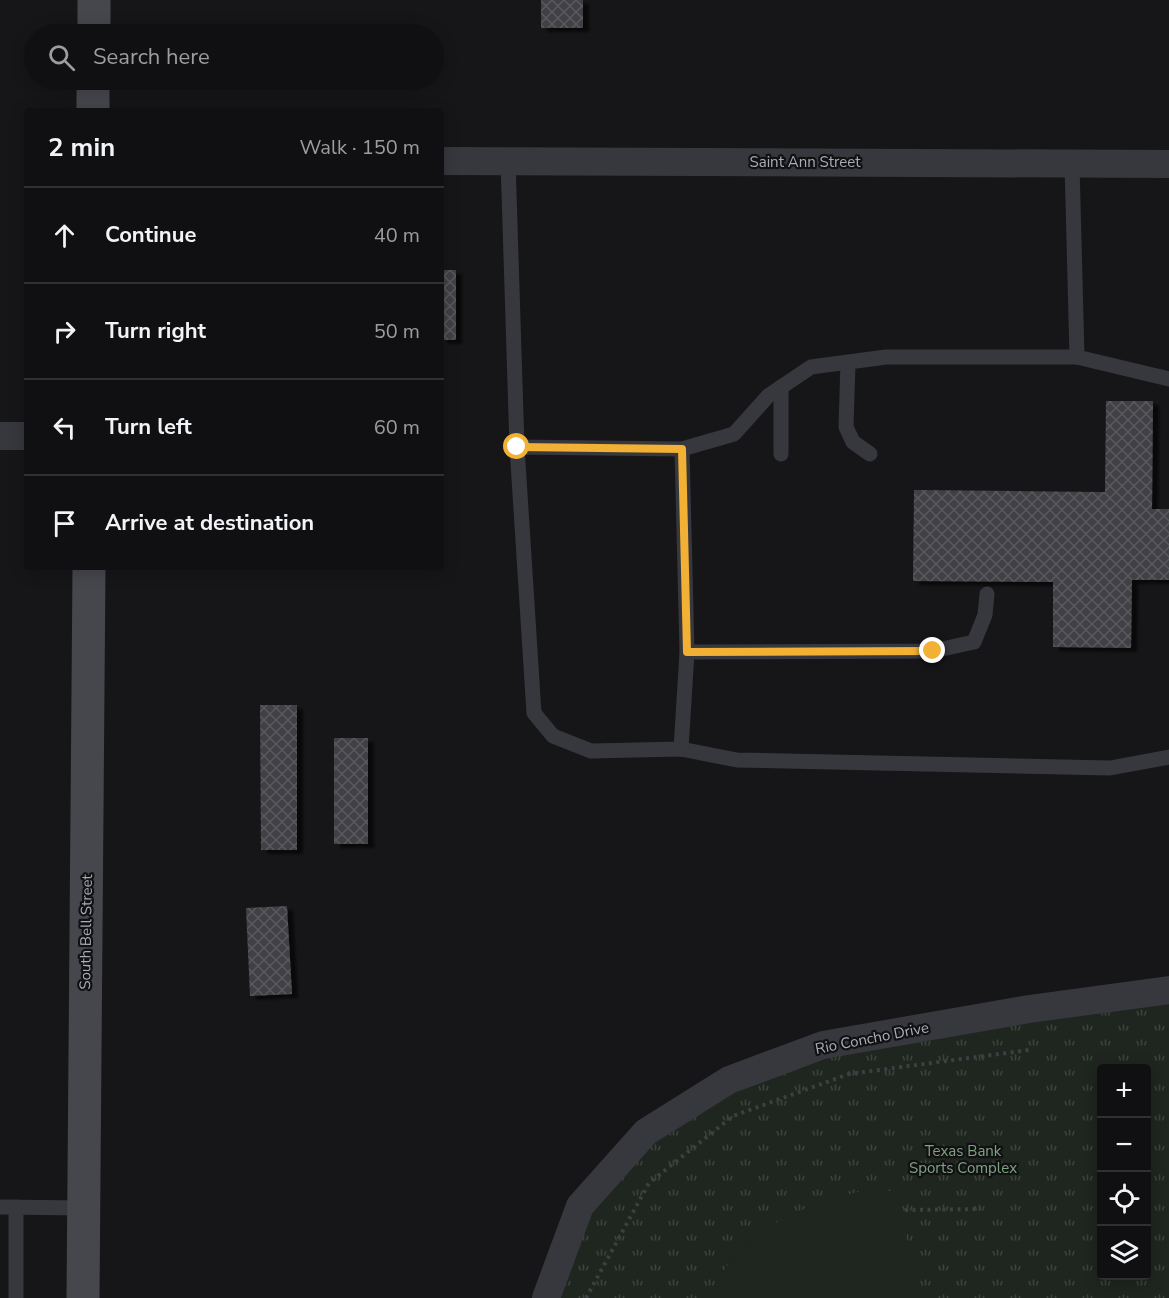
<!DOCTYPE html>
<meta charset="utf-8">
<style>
:root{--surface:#101012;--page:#1e1e20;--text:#f1f3f6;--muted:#9c9d9f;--line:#303032}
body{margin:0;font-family:"Nunito Sans",sans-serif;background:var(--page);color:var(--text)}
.controls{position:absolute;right:18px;bottom:18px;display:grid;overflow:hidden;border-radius:6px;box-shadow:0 3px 15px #0003}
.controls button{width:54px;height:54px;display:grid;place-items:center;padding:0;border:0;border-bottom:2px solid var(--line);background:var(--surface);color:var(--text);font:30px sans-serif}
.stop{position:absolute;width:18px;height:18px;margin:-14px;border:4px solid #f2b134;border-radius:50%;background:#fff}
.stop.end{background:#f2b134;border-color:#fff;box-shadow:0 2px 6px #0008}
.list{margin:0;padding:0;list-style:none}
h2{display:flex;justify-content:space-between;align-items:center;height:78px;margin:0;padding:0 24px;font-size:26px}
h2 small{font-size:20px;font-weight:400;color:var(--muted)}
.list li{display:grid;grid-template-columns:39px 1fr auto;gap:18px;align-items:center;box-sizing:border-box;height:96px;padding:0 24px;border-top:2px solid var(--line)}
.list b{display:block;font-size:22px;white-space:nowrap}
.list em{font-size:20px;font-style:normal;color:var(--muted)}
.icon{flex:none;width:33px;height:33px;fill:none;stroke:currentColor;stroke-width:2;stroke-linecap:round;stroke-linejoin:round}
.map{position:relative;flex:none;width:1169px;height:1298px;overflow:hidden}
.search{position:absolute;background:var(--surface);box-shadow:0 3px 15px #0003;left:24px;top:24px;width:420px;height:66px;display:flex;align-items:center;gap:15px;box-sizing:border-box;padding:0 21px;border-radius:33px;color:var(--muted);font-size:22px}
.panel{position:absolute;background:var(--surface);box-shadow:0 3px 15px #0003;left:24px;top:108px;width:420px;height:462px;border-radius:6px}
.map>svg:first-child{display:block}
</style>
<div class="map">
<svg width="1169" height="1298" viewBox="0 0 1169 1298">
<defs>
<pattern id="park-tufts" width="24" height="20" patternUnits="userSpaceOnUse" patternTransform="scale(1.5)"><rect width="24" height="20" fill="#1e261f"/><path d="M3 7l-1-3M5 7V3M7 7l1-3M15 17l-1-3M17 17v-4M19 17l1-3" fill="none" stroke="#3c433d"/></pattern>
<pattern id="building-cross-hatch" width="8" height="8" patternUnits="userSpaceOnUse" patternTransform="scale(1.5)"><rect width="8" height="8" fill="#404145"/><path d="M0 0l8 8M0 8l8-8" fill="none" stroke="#595a5e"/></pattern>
<filter id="shadow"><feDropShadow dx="6" dy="4" stdDeviation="1.5" flood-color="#0009"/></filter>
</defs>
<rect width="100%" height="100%" fill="#161618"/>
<path fill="url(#park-tufts)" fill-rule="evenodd" d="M1169,990v308h-623l34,-92 66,-74 177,-87zM1102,1068h44v208h-44z"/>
<path fill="#1e261f" d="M862,1191h34l24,107h-214c37,-67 85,-90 156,-107z"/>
<g fill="url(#building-cross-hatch)" filter="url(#shadow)">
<rect x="541" y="0" width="42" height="28"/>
<rect x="441" y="270" width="15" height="70"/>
<path d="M1106,401h47l-1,108h17v71h-37l-1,68 -78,-1v-65l-140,-1 1,-91 191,2z"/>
<path d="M260,705h37v145h-36z"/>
<rect x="334" y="738" width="34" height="106"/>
<path d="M287,906l5,88 -42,2 -4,-88z"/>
</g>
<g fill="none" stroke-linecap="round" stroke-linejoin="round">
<g stroke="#3d3f44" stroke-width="4" stroke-dasharray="3 4.5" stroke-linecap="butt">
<path d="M905,1210l76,-1"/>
<path d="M586,1298l63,-115 84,-67 116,-42 180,-24"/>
</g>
<g stroke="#37383d" stroke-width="15">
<path d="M508,161l9,286 17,266 19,23 38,15 90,-2 56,11 373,8 59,-11"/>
<path d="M1072,163l5,194 92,22"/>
<path d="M848,362l-2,65 7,15 17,12"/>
<path d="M781,387v67"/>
<path d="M517,447l165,2 5,203 -6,97"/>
<path d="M682,449l52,-15 34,-38 43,-29 75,-10h191"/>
<path d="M687,652l246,-1 41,-9 11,-27 2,-21"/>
<path d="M0,1207l83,1"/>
<path d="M16,1207v91"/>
</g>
<g stroke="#37383d" stroke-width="28">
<path d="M441,161l728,3"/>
<path d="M0,436h27"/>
<path d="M546,1298l34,-92 66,-74 83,-52 94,-35 206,-36 140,-19"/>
</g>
<g stroke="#45474d" stroke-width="33">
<path d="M94,34v-34"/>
<path d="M93,111v-31"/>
<path d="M83,1298l6,-731"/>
</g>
</g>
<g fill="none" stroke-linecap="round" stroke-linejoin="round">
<path stroke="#f2b134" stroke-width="8" d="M517,447l165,2 5,203 246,-1"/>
</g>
<g text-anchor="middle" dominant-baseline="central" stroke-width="4.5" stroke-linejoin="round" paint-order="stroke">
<g font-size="15" fill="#a8adb8" stroke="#111113">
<text x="805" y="162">Saint Ann Street</text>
<text transform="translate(86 932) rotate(-89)">South Bell Street</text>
<text transform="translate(872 1038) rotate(-11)">Rio Concho Drive</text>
</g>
<g font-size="15" fill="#7fa381" stroke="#111113">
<text x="963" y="1151">Texas Bank<tspan x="963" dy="17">Sports Complex</tspan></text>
</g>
</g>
</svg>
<div class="controls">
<button>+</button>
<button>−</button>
<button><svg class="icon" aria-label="locate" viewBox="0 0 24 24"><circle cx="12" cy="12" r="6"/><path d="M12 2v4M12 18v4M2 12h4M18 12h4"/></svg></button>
<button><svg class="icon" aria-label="layers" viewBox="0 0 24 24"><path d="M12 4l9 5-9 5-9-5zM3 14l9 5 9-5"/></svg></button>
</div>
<div class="stop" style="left:517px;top:447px"></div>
<div class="stop end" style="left:933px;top:651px"></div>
<div class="search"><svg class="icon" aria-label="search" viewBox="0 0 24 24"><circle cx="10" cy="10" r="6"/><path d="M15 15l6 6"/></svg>Search here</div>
<section class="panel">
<h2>2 min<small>Walk · 150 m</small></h2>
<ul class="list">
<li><svg class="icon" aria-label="ahead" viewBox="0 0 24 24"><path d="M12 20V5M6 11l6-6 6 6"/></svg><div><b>Continue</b></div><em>40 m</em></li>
<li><svg class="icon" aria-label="right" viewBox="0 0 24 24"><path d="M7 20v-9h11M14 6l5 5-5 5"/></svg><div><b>Turn right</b></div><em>50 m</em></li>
<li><svg class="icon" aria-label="left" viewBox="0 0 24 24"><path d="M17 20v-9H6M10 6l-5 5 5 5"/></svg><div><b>Turn left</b></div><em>60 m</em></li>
<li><svg class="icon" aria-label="arrive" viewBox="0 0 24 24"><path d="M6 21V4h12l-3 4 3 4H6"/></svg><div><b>Arrive at destination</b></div></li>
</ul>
</section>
</div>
